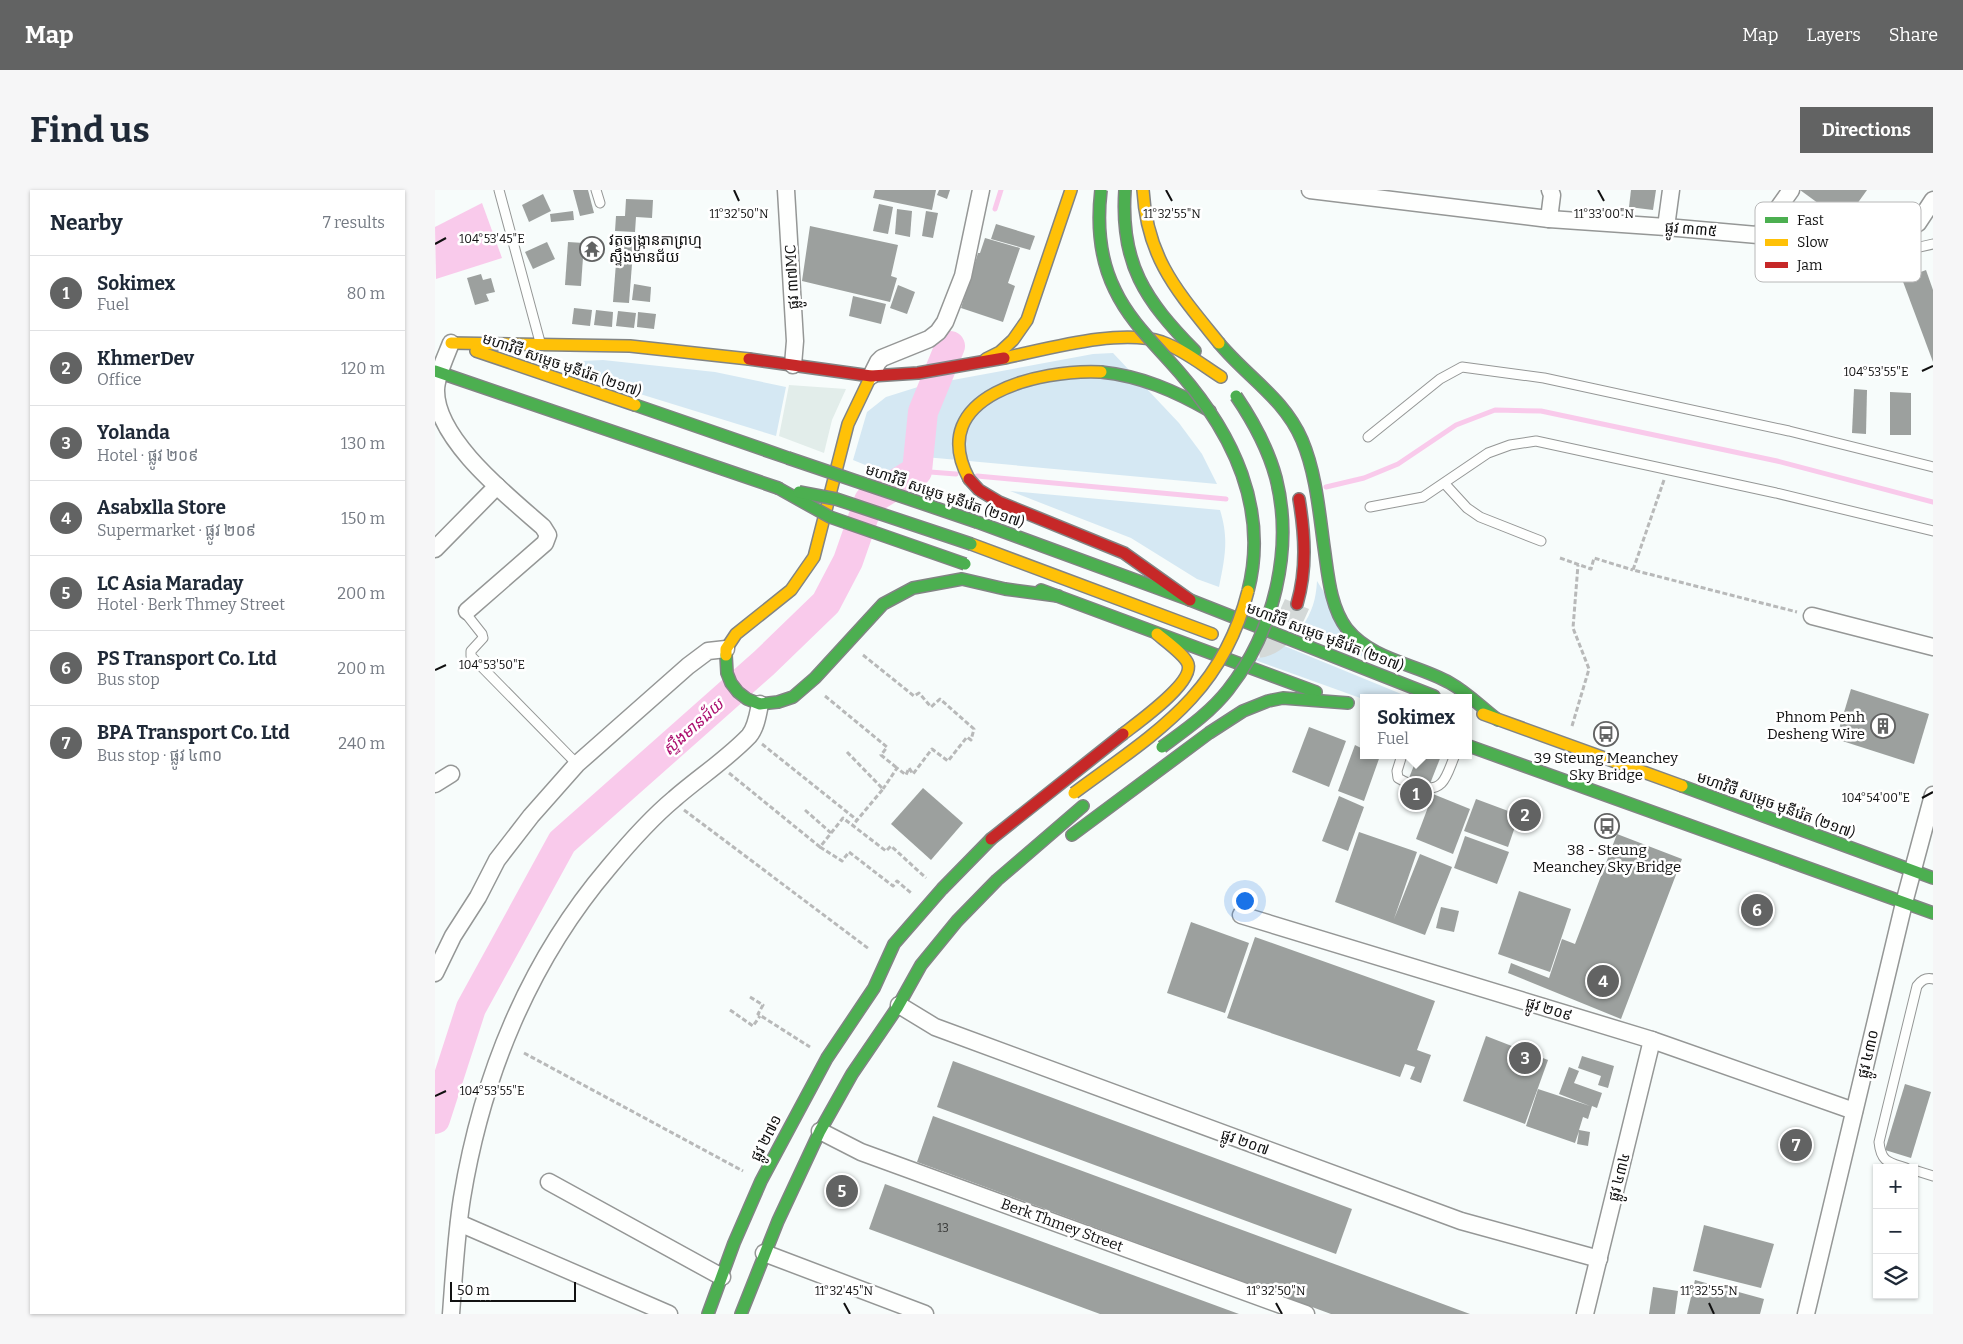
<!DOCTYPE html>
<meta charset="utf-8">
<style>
:root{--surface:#fff;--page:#f6f6f7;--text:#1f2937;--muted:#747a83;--line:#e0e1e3;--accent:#626363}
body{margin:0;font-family:Bitter,"Noto Sans Khmer",serif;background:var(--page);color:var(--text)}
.controls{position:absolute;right:15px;bottom:15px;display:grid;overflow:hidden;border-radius:0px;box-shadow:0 1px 4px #0004}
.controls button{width:45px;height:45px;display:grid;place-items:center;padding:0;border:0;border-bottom:1px solid var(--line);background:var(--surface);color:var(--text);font:25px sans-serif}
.scale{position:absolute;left:15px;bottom:12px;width:126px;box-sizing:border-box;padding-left:5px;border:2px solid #111;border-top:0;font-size:14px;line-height:18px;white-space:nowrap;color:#111;-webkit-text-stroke:4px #fff;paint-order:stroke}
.you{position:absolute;left:809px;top:710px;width:18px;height:18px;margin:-12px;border:4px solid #fff;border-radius:50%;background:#1a73e8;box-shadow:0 0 0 8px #1a73e833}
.badge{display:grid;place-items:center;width:32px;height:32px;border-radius:50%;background:var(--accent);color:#fff;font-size:16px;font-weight:700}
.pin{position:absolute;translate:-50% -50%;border:2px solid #fff;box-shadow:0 1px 5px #0006}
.popup{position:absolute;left:925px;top:504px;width:112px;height:65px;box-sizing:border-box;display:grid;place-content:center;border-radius:0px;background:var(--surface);filter:drop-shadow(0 1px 4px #0005);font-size:16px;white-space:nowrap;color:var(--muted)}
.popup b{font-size:19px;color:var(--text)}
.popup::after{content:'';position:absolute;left:50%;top:100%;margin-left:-10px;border:10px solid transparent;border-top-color:var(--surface)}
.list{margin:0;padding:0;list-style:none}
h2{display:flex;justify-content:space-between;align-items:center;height:65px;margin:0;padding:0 20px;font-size:21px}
h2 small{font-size:16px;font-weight:400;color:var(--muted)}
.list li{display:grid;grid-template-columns:32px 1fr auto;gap:15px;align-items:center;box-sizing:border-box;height:75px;padding:0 20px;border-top:1px solid var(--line)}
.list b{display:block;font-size:19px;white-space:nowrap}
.list p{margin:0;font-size:16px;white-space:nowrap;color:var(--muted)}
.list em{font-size:16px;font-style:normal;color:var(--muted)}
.icon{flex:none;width:28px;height:28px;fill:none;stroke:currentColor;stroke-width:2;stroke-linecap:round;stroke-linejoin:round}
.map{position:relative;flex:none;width:1498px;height:1124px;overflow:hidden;border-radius:0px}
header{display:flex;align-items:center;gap:30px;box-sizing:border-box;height:70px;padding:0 25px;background:var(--accent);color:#fff}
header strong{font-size:24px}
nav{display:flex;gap:28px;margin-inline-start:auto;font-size:18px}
.intro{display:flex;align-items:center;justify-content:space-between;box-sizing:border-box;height:120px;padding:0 30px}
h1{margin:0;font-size:35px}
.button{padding:12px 22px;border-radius:0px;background:var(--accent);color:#fff;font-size:18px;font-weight:700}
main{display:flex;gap:30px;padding:0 30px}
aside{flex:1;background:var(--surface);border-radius:0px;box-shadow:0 1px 4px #0004}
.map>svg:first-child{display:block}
</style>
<header>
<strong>Map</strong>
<nav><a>Map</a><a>Layers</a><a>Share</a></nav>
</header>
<div class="intro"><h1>Find us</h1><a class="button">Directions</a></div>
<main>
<aside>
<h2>Nearby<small>7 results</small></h2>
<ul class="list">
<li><span class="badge">1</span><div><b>Sokimex</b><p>Fuel</p></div><em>80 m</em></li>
<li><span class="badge">2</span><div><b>KhmerDev</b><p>Office</p></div><em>120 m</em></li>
<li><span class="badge">3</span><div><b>Yolanda</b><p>Hotel · ផ្លូវ ២០៩</p></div><em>130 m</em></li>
<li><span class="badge">4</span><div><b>Asabxlla Store</b><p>Supermarket · ផ្លូវ ២០៩</p></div><em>150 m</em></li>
<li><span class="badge">5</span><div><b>LC Asia Maraday</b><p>Hotel · Berk Thmey Street</p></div><em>200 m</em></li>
<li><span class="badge">6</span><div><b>PS Transport Co. Ltd</b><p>Bus stop</p></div><em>200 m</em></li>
<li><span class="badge">7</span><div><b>BPA Transport Co. Ltd</b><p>Bus stop · ផ្លូវ ៤៣០</p></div><em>240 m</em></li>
</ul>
</aside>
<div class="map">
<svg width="1498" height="1124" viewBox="0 0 1498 1124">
<rect width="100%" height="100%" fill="#f7fcfb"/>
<g fill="#d5e8f3">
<path d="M678,163l66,70 23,31 15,30 -292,-27 8,-49 9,-26 151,-28z"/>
<path d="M168,170l112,12 71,15 -10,49 -204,-63 2,-7 8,-5z"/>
<path d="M486,196l-10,24 -6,55 -15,10 -37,-15 14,-48 19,-15z"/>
<path d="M575,301l210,19c9,29 5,47 -1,77l-22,-8 -66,-41z"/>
<path d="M882,391l48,77 -63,-31c10,-15 14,-27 15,-46z"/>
<path d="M847,455l129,53 -48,1 -108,-39z"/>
</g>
<path fill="#e2edea" d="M354,195l57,4 -14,31 -8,33 -45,-17z"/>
<path fill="#f9caeb" d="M47,13l20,55 -66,21 -1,-52z"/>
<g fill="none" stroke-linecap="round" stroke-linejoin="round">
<g stroke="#f9caeb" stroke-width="5">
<path d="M560,19l6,-19"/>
<path d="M482,281l39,3"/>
<path d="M542,286l249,23"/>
<path d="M891,297l38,-9 34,-14 58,-39 39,-15 46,1 236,50 156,41"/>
</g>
<path stroke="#f9caeb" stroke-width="30" d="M0,929l36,-111 91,-166 202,-179 62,-60 22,-42 21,-60 48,-30 6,-59 27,-66"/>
</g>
<g fill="#9ca09e">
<path d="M138,0h15l6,23 -14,3z"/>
<path d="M440,0h61l-4,20 -59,-12z"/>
<path d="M504,0h11l-3,9 -10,-4z"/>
<path d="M1196,0h25l-3,20 -24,-3z"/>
<path d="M1365,0h67l-23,32z"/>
<path d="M108,4l8,17 -22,11 -7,-17z"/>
<path d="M191,9l27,1 -1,18 -16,-1 -1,15 -20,-1 1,-15h9z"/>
<path d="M444,14l14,3 -5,27 -15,-3z"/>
<path d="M462,19l15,2 -2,26 -15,-3z"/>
<path d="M138,21l1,9 -23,2 -1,-8z"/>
<path d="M491,21l12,2 -5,25 -11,-2z"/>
<path d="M561,34l39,12 -5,14 -39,-11z"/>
<path d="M375,36l88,19 -7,31 6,2 -7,24 -88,-21z"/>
<path d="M183,47l16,1 -5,65 -16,-1z"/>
<path d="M550,48l35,10 -12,35 7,3 -12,36 -42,-14 17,-55h2z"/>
<path d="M112,52l8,17 -22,10 -8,-17z"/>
<path d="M133,52l16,1 -3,43 -16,-1z"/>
<path d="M1491,80l7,20v72l-31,-83z"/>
<path d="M46,84l2,6 8,-2 4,14 -9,2 3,7 -14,4 -8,-27z"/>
<path d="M199,94l17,3 -1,15 -18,-2z"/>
<path d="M463,95l17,7 -8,22 -17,-6z"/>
<path d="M418,106l33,8 -5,20 -32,-8z"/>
<path d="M139,118l18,2 -2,16 -18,-2z"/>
<path d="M161,120l17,2 -1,15 -18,-2z"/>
<path d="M183,121l18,2 -2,15 -18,-2z"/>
<path d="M203,122l18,2 -2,15 -17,-2z"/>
<path d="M1419,199l13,1 -1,44 -14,-1z"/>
<path d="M1455,202l21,1v42h-21z"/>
<path d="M1416,499l78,25 -15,50 -78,-25z"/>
<path d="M874,537l37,14 -17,46 -37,-15z"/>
<path d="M920,555l8,4v6l17,1 -16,45 -26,-10z"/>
<path d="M983,565l23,1 -19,48 -20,-8z"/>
<path d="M488,598l40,35 -32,37 -40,-36z"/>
<path d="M998,604l37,15 -17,45 -37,-15z"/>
<path d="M904,606l25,11 -16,44 -26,-10z"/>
<path d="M1041,609l43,16 -11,32 -44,-16z"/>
<path d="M924,642l58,20 -23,67 26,-65 32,13 -27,68 -90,-33z"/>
<path d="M1182,644l65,25 -61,160 -113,-46 3,-10 38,15 13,-39 13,5z"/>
<path d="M1030,646l44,16 -12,32 -43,-16z"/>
<path d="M1084,701l52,18 -21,63 -52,-18z"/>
<path d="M1006,717l18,4 -5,21 -18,-4z"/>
<path d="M756,732l58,21 -24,70 -58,-20z"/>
<path d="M820,747l180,64 -18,49 14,5 -10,28 -11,-4 5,-12 -10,-3 -5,13 -173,-59z"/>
<path d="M1051,846l62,24 -23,64 -62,-23z"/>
<path d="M1147,866l32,10 -6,22 -10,-3 3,-9 -23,-8z"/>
<path d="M518,871l399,148 -16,45 -399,-147z"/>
<path d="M1134,877l10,4 -5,12 28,10 -5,15 -5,-2 -4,13 -5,-2 -4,13 11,2 -2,14 -11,-2 2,-13 -4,12 -49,-17 12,-37 52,17 -31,-12z"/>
<path d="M1470,894l26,8 -20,66 -26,-8z"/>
<path d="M498,926l537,198h-139l-414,-152z"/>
<path d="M450,994l354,130h-139l-231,-85z"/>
<path d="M1269,1035l70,19 -13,44 -68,-17z"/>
<path d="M1260,1090l69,19 -4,15h-73z"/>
<path d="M1218,1097l25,4 -3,23h-26z"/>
</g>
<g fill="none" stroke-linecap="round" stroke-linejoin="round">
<path stroke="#d4d9d8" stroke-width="26" stroke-dasharray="26 13" stroke-linecap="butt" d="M823,455c21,-3 32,-24 39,-41"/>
<defs>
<g id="lane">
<path d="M64,0l41,152"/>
<path d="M161,0l4,13"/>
<path d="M1461,48l15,11 22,-5"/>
<path d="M933,247l72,-58 22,-12 82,11 245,53 144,36"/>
<path d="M1010,294l22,24 13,9 61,24"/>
<path d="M935,317l53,-10 65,-44 22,-8 26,-4 240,52 157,38"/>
<path d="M32,421v4l15,19 1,4 -12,13v5l106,108"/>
<path d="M967,565l-5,16 1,7c8,5 14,7 23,9 24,6 26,-14 34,-32"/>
<path d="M1471,978c-18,-6 -25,-6 -27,-26l38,-156c4,-5 8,-9 16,-7"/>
<path d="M1479,980l19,6"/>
</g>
<g id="street">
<path d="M351,0l9,151 -2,24"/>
<path d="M875,0l239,29 117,8 194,17 36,-6 22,-15 15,-23"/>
<path d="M1114,29l3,-24 -2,-5"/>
<path d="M1231,37l5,-37"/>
<path d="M1324,45l32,-45"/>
<path d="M16,153c-5,13 -15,34 -15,47 -1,49 73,107 107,137l5,8 -3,8 -78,68"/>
<path d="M436,186l7,-14 4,-4 47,-19 9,-7 7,-10 18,-46 18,-86"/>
<path d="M0,359l62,-63"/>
<path d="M1377,426l121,31"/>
<path d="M0,594l16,-10"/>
<path d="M806,725l411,125 202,71"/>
<path d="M0,783l18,-37 25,-39 19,-37 34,-44 46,-52 111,-98 20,-15 18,-2"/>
<path d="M464,815l36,22 526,194 138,38"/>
<path d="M385,941l41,21 445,162"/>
<path d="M114,992l173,95"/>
<path d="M24,1033l210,91"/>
<path d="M329,1063l161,61"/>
<path d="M16,1124c3,-39 5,-78 11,-116 20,-122 67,-237 147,-331 20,-24 41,-48 65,-68 24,-21 53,-40 75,-63 7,-8 9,-22 11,-32"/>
<path d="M1150,1124l67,-274"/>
<path d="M1371,1124l98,-411 29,-108"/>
</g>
<g id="fast">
<path d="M690,0c-5,74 20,110 70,161"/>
<path d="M784,153c28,34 65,55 83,97 14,33 17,71 22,107 4,27 6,60 23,82 26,32 70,35 103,54 18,10 32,25 48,37"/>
<path d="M0,181l343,117"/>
<path d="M666,182c40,4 74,19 109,39"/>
<path d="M200,215l153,53"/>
<path d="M542,332l213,78 244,96"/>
<path d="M606,400l275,102"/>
<path d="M291,465l1,18 4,10 7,9 9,7 13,5 18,-2 15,-5 22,-19 68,-74 30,-16 49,-9 43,10 53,7"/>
<path d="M1034,556l464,167"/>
<path d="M1247,596l251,92"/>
<path d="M637,645l137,-102 34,-22 25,-10 15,-3 65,5"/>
<path d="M273,1124l26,-71 27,-62 66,-123 47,-70 20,-44 48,-55 49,-50"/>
<path d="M306,1124l37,-93 42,-90 32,-57 45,-66 24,-43 36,-44 40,-41 86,-74"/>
</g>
<g id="slow">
<path d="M708,0c4,69 35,102 76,153"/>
<path d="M16,153l179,3 119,13"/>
<path d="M41,161l159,54"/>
<path d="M569,168c44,-9 116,-30 158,-16 22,8 40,23 59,35"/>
<path d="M551,169l14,-7 13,-12 14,-20 44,-130"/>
<path d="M534,289c-45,-84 72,-110 132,-107"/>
<path d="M536,354l241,90"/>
<path d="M291,465v-6l10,-15 55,-44 23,-33 34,-133 23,-48"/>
<path d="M1048,524l199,72"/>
<path d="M688,544c14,-11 71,-51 65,-70 -3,-9 -24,-24 -31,-30"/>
</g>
<g id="jam">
<path d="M314,169l122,17 47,-3 86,-15"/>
<path d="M534,289l10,11 20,12 125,51 66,47"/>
<path d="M862,414c10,-35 8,-69 2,-105"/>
<path d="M556,649l132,-105"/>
</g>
</defs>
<use href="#lane" stroke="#959796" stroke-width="11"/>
<use href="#street" stroke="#959796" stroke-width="19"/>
<use href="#fast" stroke="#828484" stroke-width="14"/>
<use href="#slow" stroke="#828484" stroke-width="14"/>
<use href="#jam" stroke="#828484" stroke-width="14"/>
<g stroke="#b8b9b9" stroke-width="3" stroke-dasharray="5 2.5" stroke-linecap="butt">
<path d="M1229,290l-31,90 164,42"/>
<path d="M1125,368l31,11 3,-11 39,12"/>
<path d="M428,465l51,41 5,-3 12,14 9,-8 34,30 -3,11 -4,-3 -19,24 -16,-12 -19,25 -4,-6 -3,7 -9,-7 -14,21"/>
<path d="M390,506l62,51 -6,8 16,13"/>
<path d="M1137,536l17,-57 -16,-41 5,-63"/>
<path d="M327,554l95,76"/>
<path d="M412,562l36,37 -30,36"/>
<path d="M294,583l91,74 23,-29 43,33 5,-5 35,32"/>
<path d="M249,620l185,139"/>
<path d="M370,620l26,23"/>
<path d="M385,657l22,14 7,-9 44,34 4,-5 14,12"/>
<path d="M315,807l13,8 -5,9 52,33"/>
<path d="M295,820l23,16 7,-10"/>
<path d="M89,863l219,118"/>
</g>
<use href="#lane" stroke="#fefffe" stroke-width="9"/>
<use href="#street" stroke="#fefffe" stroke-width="16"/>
<use href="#fast" stroke="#4caf50" stroke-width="11"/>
<use href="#slow" stroke="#ffc107" stroke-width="11"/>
<use href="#jam" stroke="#c62828" stroke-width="11"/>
<defs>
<g id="fast-bridge">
<path d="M666,0c-4,34 -2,68 14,100 15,32 42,56 65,83 53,61 89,136 68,218"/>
<path d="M353,268l189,64"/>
<path d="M343,298l52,29 135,47"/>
<path d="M364,302l37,7 135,45"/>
<path d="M727,557c23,-17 48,-34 66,-57 46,-58 66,-141 48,-212 -8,-30 -23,-57 -40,-82"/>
</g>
<path id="slow-bridge" d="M639,603c81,-60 148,-98 174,-202"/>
</defs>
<use href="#fast-bridge" stroke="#828484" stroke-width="14" stroke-linecap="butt"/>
<use href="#slow-bridge" stroke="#828484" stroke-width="14" stroke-linecap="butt"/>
<use href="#fast-bridge" stroke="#4caf50" stroke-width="11"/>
<use href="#slow-bridge" stroke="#ffc107" stroke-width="11"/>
</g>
<path fill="none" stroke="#111" stroke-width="2" d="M299,0l5,11M731,0l6,11M1163,0l6,11M0,54l11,-6M1487,181l11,-5M0,480l11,-5M1487,608l11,-6M0,906l11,-5M409,1113l6,11M841,1113l6,11M1274,1113l5,11"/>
<defs>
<symbol id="temple-ring" viewBox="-11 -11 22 22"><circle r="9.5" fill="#fff" stroke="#626363" stroke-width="1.5"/><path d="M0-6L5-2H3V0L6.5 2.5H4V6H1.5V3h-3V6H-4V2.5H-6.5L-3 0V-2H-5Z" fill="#626363"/></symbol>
<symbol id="building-ring" viewBox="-11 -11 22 22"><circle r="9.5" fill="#fff" stroke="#626363" stroke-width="1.5"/><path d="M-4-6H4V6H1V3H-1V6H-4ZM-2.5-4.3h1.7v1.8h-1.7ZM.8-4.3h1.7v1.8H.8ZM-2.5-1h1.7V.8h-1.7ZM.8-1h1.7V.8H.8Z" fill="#626363"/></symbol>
<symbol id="bus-ring" viewBox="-11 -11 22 22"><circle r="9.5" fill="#fff" stroke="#626363" stroke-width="1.5"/><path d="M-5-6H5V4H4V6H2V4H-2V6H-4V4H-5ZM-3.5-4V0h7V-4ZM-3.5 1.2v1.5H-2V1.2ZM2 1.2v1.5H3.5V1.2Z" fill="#626363"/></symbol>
</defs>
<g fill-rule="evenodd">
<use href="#temple-ring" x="143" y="45" width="28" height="28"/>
<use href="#building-ring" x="1434" y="522" width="28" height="28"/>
<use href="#bus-ring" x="1157" y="530" width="28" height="28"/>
<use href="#bus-ring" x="1158" y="622" width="28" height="28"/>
</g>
<g text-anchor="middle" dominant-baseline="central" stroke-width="5" stroke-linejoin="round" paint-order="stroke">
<g font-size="12" fill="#343534">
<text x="508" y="1038">13</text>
</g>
<g font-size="15" fill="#111" stroke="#fff">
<text transform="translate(1256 39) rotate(5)">ផ្លូវ ៣៣៥</text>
<text transform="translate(357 87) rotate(-93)">ផ្លូវ ៣៧MC</text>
<text transform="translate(127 175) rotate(19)">មហាវិថី សម្តេច មុនីរ៉េត (២១៧)</text>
<text transform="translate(510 306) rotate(19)">មហាវិថី សម្តេច មុនីរ៉េត (២១៧)</text>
<text transform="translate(890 447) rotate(21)">មហាវិថី សម្តេច មុនីរ៉េត (២១៧)</text>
<text transform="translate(1341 615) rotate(20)">មហាវិថី សម្តេច មុនីរ៉េត (២១៧)</text>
<text transform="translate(1114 819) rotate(17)">ផ្លូវ ២០៩</text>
<text transform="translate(1433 864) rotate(-77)">ផ្លូវ ៤៣០</text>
<text transform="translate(331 948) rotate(-63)">ផ្លូវ ២៧១</text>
<text transform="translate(810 952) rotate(20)">ផ្លូវ ២០៧</text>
<text transform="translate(1184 987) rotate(-76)">ផ្លូវ ៤៣៤</text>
<text transform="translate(627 1035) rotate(20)">Berk Thmey Street</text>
</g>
<g font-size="15" fill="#111" stroke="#fff">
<text x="174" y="50" text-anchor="start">វត្តចង្ក្រានតាព្រហ្ម<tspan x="174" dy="17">ស្ទឹងមានជ័យ</tspan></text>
<text x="1430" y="527" text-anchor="end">Phnom Penh<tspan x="1430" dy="17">Desheng Wire</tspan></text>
<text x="1171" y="568">39 Steung Meanchey<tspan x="1171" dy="17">Sky Bridge</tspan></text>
<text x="1172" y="660">38 - Steung<tspan x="1172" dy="17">Meanchey Sky Bridge</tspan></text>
</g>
<g font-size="16" font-style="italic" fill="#ac1070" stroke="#fff">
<text transform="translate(258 537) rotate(-42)">ស្ទឹងមានជ័យ</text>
</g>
</g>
<rect x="1320" y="12" width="166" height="80" rx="8" fill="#fff" stroke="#b8b8b8" stroke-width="1"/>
<rect x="1330" y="27" width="23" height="6" fill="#4caf50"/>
<rect x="1330" y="49" width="23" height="7" fill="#ffc107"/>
<rect x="1330" y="72" width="23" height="6" fill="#c62828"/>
<g font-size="14" fill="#111">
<text x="1362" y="35">Fast</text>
<text x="1362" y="57">Slow</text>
<text x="1362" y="80">Jam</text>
</g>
<g font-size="12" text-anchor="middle" fill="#111" stroke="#fff" stroke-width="5" stroke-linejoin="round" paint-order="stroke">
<text x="304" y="28">11°32'50"N</text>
<text x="737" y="28">11°32'55"N</text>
<text x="1169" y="28">11°33'00"N</text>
<text x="57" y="53">104°53'45"E</text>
<text x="1441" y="186">104°53'55"E</text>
<text x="57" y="479">104°53'50"E</text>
<text x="1441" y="612">104°54'00"E</text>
<text x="57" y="905">104°53'55"E</text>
<text x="409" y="1105">11°32'45"N</text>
<text x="841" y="1105">11°32'50"N</text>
<text x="1274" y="1105">11°32'55"N</text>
</g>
</svg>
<div class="controls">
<button>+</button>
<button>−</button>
<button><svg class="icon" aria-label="layers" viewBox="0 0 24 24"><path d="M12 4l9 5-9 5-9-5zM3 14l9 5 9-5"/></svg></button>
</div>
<div class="scale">50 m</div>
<div class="you"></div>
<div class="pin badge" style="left:981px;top:604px">1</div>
<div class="popup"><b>Sokimex</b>Fuel</div>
<div class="pin badge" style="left:1090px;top:625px">2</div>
<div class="pin badge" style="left:1090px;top:868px">3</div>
<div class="pin badge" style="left:1168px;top:791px">4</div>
<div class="pin badge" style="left:407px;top:1001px">5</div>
<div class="pin badge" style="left:1322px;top:720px">6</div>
<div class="pin badge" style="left:1361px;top:955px">7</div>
</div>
</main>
